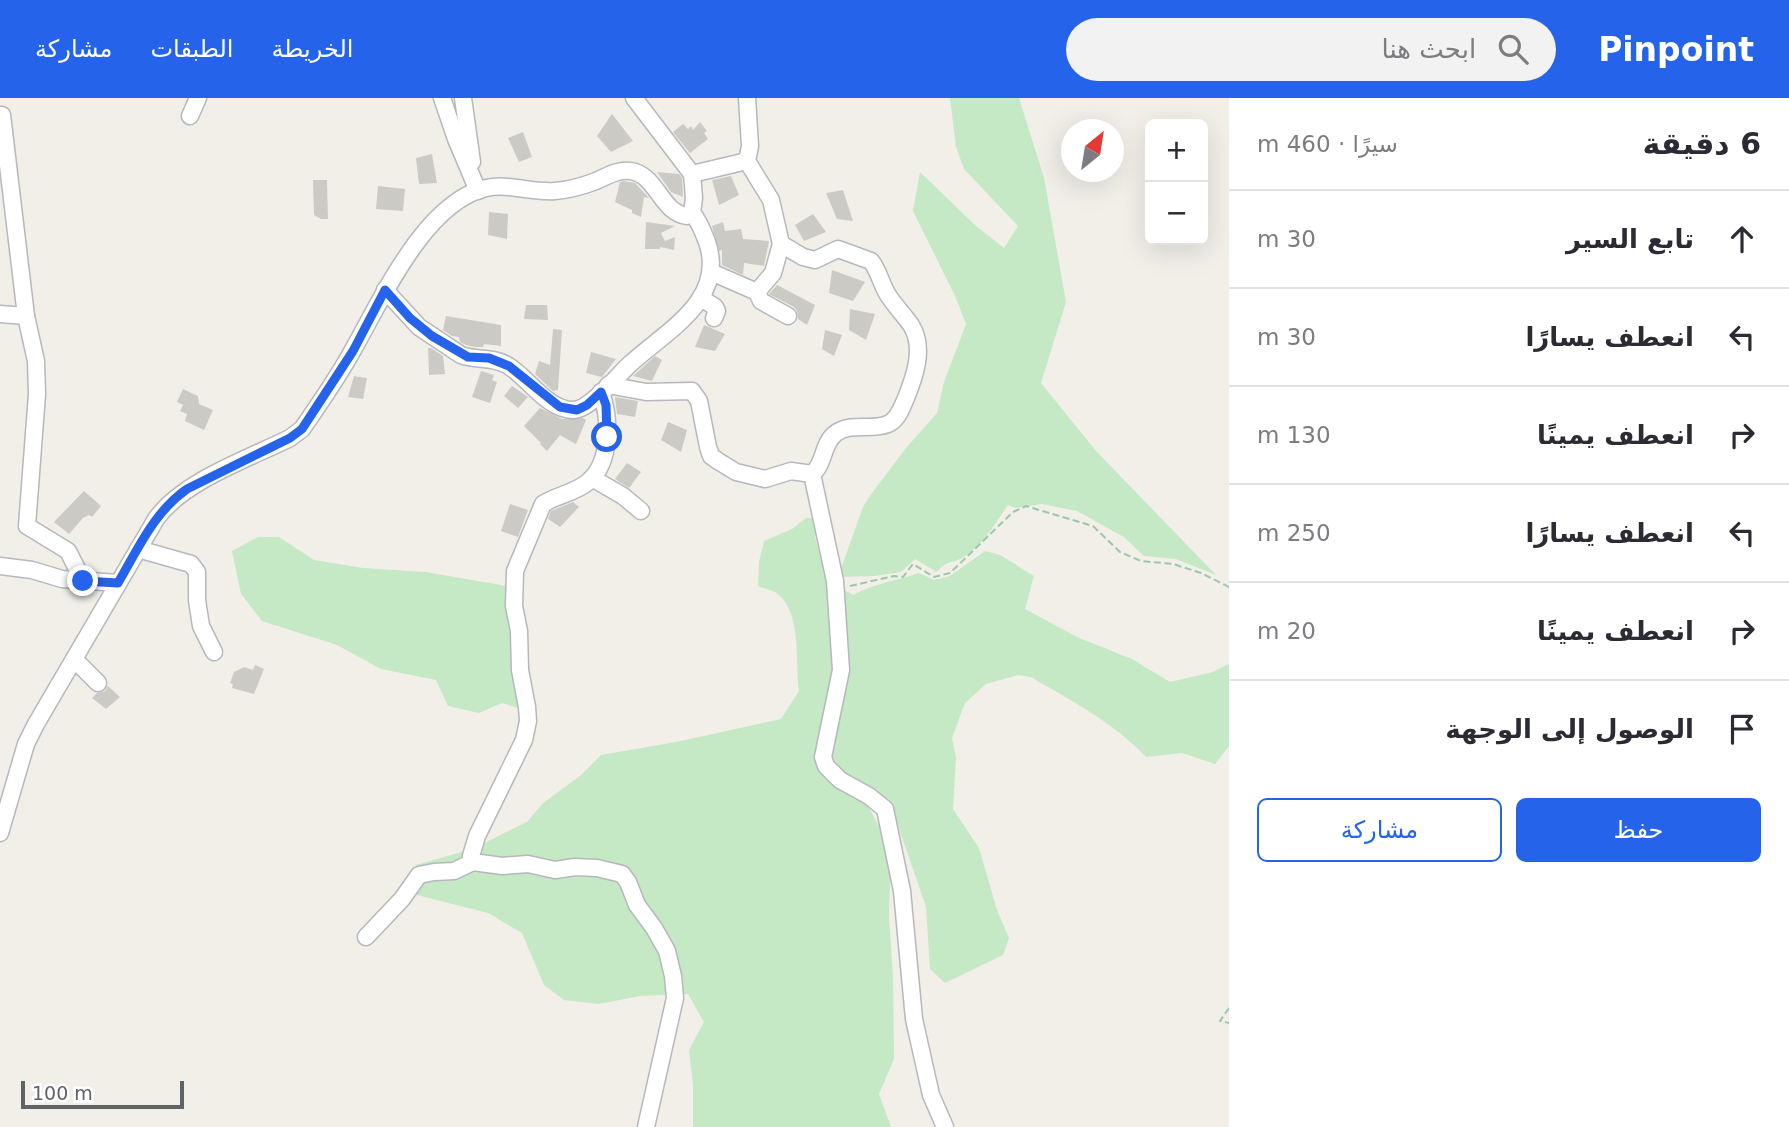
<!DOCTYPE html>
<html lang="ar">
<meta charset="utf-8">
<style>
:root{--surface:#fff;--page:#f2f2f3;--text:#2b2b33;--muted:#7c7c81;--line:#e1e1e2;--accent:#2563eb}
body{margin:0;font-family:"DejaVu Sans",Vazirmatn,sans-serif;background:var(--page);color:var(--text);direction:rtl}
.controls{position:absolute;right:21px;top:21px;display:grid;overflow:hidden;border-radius:10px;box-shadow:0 7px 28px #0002}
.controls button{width:63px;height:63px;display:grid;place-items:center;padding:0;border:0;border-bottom:2px solid var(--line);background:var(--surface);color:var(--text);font:35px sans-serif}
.compass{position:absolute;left:1061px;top:21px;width:63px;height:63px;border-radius:50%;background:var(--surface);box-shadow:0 7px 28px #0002;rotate:30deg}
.scale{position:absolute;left:21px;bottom:18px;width:163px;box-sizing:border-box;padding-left:7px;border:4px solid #5f6368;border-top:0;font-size:19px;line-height:24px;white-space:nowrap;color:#5f6368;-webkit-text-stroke:5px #fff;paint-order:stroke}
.stop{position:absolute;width:21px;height:21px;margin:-16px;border:5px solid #2563eb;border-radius:50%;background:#fff}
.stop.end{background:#2563eb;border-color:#fff;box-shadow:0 2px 7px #0008}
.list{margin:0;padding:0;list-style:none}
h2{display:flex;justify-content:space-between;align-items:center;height:91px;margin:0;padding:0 28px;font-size:30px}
h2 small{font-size:23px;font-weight:400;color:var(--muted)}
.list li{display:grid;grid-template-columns:46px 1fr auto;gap:21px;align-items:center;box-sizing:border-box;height:98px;padding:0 28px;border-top:2px solid var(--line)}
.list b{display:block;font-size:26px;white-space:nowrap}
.list em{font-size:23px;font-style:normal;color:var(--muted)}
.actions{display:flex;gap:14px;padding:21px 28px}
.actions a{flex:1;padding:16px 0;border:2px solid var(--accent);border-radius:10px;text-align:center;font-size:24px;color:var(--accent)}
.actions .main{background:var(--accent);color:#fff}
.icon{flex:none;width:38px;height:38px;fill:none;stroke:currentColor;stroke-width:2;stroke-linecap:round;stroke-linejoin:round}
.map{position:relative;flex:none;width:1229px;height:1029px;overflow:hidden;direction:ltr}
header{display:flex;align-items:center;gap:42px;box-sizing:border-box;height:98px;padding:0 35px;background:var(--accent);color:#fff}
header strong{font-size:33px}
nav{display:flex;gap:38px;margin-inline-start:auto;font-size:24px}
.search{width:490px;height:63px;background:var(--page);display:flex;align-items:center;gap:18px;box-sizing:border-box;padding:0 24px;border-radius:38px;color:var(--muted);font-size:26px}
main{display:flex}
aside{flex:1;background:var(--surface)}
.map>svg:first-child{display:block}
</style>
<header>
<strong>Pinpoint</strong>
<div class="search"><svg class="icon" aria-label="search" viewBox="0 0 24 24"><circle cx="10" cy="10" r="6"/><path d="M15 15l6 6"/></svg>ابحث هنا</div>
<nav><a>الخريطة</a><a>الطبقات</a><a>مشاركة</a></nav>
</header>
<main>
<aside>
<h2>6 دقيقة<small>سيرًا · 460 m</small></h2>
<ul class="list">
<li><svg class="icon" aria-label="ahead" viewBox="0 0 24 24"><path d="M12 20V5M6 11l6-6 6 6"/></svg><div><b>تابع السير</b></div><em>30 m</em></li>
<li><svg class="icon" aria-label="left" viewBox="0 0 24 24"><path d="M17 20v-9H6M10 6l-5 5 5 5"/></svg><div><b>انعطف يسارًا</b></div><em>30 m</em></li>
<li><svg class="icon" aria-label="right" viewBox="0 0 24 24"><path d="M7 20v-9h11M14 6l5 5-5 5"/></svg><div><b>انعطف يمينًا</b></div><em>130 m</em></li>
<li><svg class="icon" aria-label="left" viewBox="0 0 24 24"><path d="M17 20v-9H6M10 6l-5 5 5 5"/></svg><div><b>انعطف يسارًا</b></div><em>250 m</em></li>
<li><svg class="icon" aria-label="right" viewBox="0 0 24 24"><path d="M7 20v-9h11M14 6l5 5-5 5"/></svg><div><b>انعطف يمينًا</b></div><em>20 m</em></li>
<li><svg class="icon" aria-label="arrive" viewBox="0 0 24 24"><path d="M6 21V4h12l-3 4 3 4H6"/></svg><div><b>الوصول إلى الوجهة</b></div></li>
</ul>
<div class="actions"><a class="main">حفظ</a><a>مشاركة</a></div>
</aside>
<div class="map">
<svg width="1229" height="1029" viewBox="0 0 1229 1029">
<rect width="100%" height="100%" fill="#f1efe8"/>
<g fill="#c5e8c5">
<path d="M950,0h69l25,80 22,124 -25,81 55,68 120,124 -40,-16 -32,-3 -20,-19 -47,-26 -35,-7 -26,4 -8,-3c-12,17 -24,39 -43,51 -11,8 -18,3 -28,16l-22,-13 -14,13 -27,4 -36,1 25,-70 9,-14 34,-45 31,-35 7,-31 22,-58 -11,-28 -42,-85 7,-39 56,54 28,22 14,-22 -54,-57 -8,-22z"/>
<path d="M806,420h11l-2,19 14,54 5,91 -14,79 47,43 24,45 -2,68 4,59 1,83 -15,35 12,33h-198v-42l-4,-35 15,-28 -16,-28 -48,2 -41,8 -35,-4 -20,-15 -22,-52 -34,-20 -83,-21 11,-27 56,-16 55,-27 16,-19 37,-27 21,-21 75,-13 105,-23 18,-28c-4,-28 3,-76 -20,-96 -5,-5 -15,-6 -21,-9l1,-24 5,-21 28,-12z"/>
<path d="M258,439h21l35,23 49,8 62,4 82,14 11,122 -16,-5 -23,10 -31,-7 -12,-26 -55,-11 -44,-24 -75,-24 -21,-27 -9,-43z"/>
<path d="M985,453l15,4 34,21 -9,33 52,28 55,22 38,23 43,-10 16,-8v82l-14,18 -33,-11 -36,4c-33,-35 -74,-56 -115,-80l-13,-2 -32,9 -21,19 -13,35 4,20 -3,51 26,39 18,62 12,28 -6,17 -58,28 -15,-14 -4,-62 -33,-96 -40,-29 -27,-23 13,-172 14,8c21,-12 44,-14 66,-22l15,7 16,-4z"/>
</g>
<g fill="#cccac5">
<path d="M612,16l21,27 -22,11 -14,-16z"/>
<path d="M700,24l7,9 -3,2 4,6 -18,14 -17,-21 10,-8 5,5 3,-3 2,4z"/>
<path d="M523,34l9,25 -13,5 -11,-24z"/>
<path d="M432,56l5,29 -18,1 -3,-26z"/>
<path d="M657,74l22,2 3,4 1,19 -12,-5z"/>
<path d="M731,78l8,19 -20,10 -7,-25z"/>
<path d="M313,82h14l1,39h-7l-7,-4z"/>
<path d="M624,83l11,2 14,15 -5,-1 -3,20 -9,-4v-3l-17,-8 5,-20z"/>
<path d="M378,88l27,3 -2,22 -27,-2z"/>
<path d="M843,92l10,31 -16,-2 -11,-26z"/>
<path d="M489,114l19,2 -1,25 -19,-4z"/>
<path d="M813,116l13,18 -22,9 -9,-16z"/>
<path d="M646,124l29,4 -14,7 4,8 10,-4 -1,13 -14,-3v2h-15z"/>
<path d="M723,124l2,9 16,-2 2,10 26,2 -5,25 -20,-3 -1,12 -21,-10v-15l-3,1 -7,-25z"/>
<path d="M832,172l33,12 -12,19 -24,-8z"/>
<path d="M777,187l38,20 -8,20 -9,-6 -1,-8 -3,-4 -25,-13z"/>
<path d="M526,207h21l1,15 -24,-1z"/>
<path d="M850,211l25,5 -9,26 -17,-10z"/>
<path d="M446,218l55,9v21l-17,-2 -1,3h-8l-9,-2 -6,-3 -1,-5 -7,-1 -9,-6z"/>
<path d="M704,227l21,9 -10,17 -20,-4z"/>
<path d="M553,231l9,1 -4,60 -5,1 -18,-17 4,-13 11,4z"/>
<path d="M825,232l17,5 -8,21 -12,-7z"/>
<path d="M428,250h3l12,8 2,18 -16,1z"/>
<path d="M591,254l25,7 -14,18 -16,-4z"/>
<path d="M655,258l7,4 -10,21 -19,-5z"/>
<path d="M481,273l13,4 -2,5 5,2 -7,21 -18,-6z"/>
<path d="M354,278l13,2 -4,21 -15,-2z"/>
<path d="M512,288l16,11 -10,11 -14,-12z"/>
<path d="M183,291l15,7 1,8 14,6 -9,20 -19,-9 2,-7 -7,-3 3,-6 -6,-3z"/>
<path d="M615,299l23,4 -3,16 -18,-3z"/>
<path d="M540,310l22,11 21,-1 3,2 -10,24 -16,-9 -13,16 -7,-7 1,-1 -17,-17z"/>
<path d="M668,324l19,8 -6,22 -20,-12z"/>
<path d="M627,365l14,9 -12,16 -14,-9z"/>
<path d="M84,393l17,15 -9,11 -3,-2 -6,3 -14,16 -15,-12z"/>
<path d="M573,404l6,5 -19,20 -12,-8 3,-8z"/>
<path d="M510,406l18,6 -10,27 -17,-6z"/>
<path d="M255,567l9,4 -10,25 -22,-6 1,-4 -3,-1 4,-11 10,-5 9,3z"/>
<path d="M108,588l12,11 -14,12 -14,-11 5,-5 8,-2z"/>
</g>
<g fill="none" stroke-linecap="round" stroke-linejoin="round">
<defs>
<g id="minor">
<path d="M442,0l14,41 22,52"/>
<path d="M463,0l9,64"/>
<path d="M634,0l58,76"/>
<path d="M747,0l3,48 -3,15 24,39 10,44 22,13 12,3 23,-11 33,12c8,10 10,23 17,34 7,11 16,20 23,30 14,22 4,51 -5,73 -4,9 -8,22 -18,26 -16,7 -37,-2 -52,9 -14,10 -11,31 -24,41l23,107 6,89 -18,87 3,9 14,14 29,16 16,13 17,82 12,128 17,76 14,32"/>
<path d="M2,17l24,201 10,45 1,33 -10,132 41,25 15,30"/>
<path d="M190,18l8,-18"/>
<path d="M711,174l46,20 16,-19 8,-29"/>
<path d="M385,192l34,37 42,28c16,6 30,1 46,10 21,12 40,45 66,45 17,0 44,-34 57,-46 36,-33 97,-64 77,-122 -4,-10 -7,-20 -15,-29"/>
<path d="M757,194l4,9 27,15"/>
<path d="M701,200l14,9 2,4 -3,7"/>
<path d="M0,216l26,2"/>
<path d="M608,287l38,7 46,-1 7,10 9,46 3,9 7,5 18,11 29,7 26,-8 21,3"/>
<path d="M601,294c9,26 11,70 -13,90 -13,11 -31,13 -45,22l-28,67 -1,35 5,25 1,39 7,37 1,14 -4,19 -47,96 -6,20 2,6 29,4 26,-2 27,6 20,-3 22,1 25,6 6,8 9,23 17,23 13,23 6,25 2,22 -29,129"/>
<path d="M592,380l31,18 18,15"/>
<path d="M138,451l53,15 6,8v28l4,26 13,26"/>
<path d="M0,468l32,4 30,9 56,4"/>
<path d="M74,561l24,24"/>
<path d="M0,735l26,-89 10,-20 120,-205c27,-38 92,-60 134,-81l12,-9c18,-26 37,-53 52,-81 28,-49 71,-146 132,-160 23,-5 45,5 69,3 13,-1 28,-5 41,-10 11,-5 23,-12 35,-10 26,4 30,42 56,45l5,-3 2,-15 -2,-24 55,-13"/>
<path d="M366,839l36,-38 17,-24 15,-3 20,-1 19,-9"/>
</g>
</defs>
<use href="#minor" stroke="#b5b8bc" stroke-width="19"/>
<g stroke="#9cc7a9" stroke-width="2" stroke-dasharray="7 3.5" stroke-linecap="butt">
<path d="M850,488l44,-10 9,1 10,-13 21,13 16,-4 63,-61 13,-6 67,20 27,26 21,9 32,3 28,9 28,14"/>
<path d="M1229,910l-9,13 9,2"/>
</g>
<use href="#minor" stroke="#fff" stroke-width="16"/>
</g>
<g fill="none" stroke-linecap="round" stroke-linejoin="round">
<path stroke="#2563eb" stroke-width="9" d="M83,483l35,2c20,-34 36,-71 69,-94l103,-51 12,-9 51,-78 32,-61 25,28 22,18 36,21 21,1 20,8 51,41 17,3 10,-5 14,-13 5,13 1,32"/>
</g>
</svg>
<div class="controls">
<button>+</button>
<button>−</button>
</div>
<svg class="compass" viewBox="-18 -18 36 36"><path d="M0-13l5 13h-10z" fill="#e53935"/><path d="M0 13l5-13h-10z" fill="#7c7c81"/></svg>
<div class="scale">100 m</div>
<div class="stop" style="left:607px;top:339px"></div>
<div class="stop end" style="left:83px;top:483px"></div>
</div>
</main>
